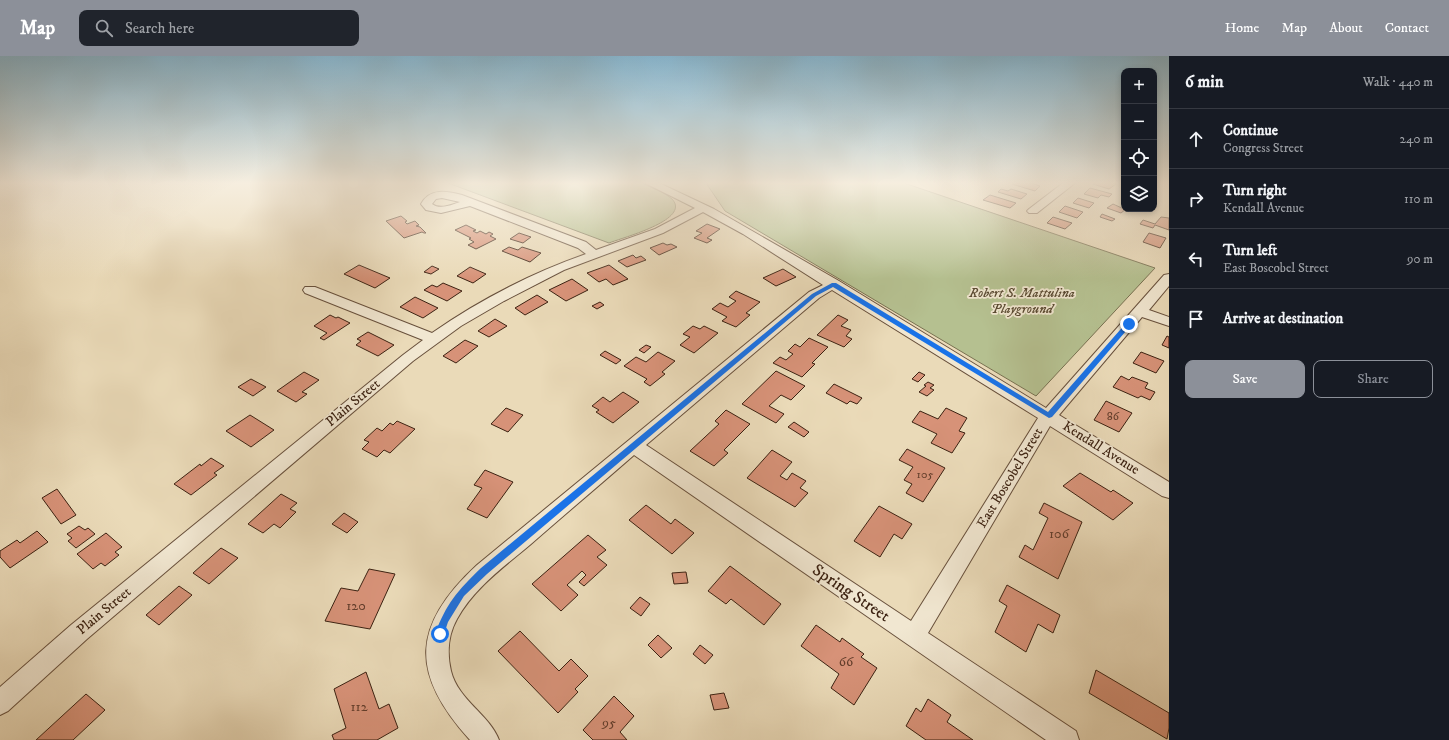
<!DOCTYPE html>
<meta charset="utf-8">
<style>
:root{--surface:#171b24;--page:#20242c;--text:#f1f3f6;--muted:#9ea1a6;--line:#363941;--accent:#8c9099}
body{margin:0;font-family:"IM FELL DW Pica",serif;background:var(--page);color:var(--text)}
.controls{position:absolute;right:12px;top:12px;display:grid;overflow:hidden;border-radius:8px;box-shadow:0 2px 6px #0003}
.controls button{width:36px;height:36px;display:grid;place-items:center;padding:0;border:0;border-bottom:1px solid var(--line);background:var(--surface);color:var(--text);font:20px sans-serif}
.stop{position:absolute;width:12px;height:12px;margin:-9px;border:3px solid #1a73e8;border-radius:50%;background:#fff}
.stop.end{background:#1a73e8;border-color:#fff;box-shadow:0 1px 4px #0008}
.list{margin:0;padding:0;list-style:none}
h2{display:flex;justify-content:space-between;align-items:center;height:52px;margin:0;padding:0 16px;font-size:17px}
h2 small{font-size:13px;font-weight:400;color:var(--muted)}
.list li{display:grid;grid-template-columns:26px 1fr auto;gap:12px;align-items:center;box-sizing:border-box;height:60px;padding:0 16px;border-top:1px solid var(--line)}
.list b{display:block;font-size:15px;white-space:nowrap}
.list p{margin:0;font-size:13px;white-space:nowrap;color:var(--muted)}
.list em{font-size:13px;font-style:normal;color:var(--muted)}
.actions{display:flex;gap:8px;padding:12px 16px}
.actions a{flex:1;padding:9px 0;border:1px solid var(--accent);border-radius:8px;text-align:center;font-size:14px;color:var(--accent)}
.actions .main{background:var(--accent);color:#fff}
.icon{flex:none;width:22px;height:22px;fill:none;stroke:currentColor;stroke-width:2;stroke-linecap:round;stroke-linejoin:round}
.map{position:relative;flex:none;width:1169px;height:684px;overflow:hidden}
header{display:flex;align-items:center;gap:24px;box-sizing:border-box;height:56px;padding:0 20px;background:var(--accent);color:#fff}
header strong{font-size:19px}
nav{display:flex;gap:22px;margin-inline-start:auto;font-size:14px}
.search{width:280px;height:36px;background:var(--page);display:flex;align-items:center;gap:10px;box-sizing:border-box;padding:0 14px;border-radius:8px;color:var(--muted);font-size:15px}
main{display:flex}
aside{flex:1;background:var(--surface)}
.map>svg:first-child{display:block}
</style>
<header>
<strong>Map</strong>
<div class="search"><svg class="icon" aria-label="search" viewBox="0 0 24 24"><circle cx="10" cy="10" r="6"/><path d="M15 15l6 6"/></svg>Search here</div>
<nav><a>Home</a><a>Map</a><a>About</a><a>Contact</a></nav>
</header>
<main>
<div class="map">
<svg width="1169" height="684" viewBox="0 0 1169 684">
<rect width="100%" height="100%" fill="#eadab8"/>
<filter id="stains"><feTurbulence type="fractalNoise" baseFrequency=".005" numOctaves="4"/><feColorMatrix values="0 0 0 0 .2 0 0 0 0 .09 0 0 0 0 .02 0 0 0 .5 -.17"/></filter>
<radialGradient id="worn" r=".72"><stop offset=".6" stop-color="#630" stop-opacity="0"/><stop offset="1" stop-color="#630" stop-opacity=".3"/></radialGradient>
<g fill="#b5c090" stroke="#787151">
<path d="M448,127h194c10,5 22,9 30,16 20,21 -51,39 -63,44z"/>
<path d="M706,127h198l251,85 -119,128 -311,-185z"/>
</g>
<g fill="#d79278" stroke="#3c2212">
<path d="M1013,127h18l9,3 -5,5 -23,-7z"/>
<path d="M1094,127h20l2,1 -7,5 -16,-5z"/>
<path d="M1090,132l22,6 -3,3 -8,-2 -3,3 -14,-4z"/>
<path d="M1001,133l7,2 3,-2 16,5 -6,5 -23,-7z"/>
<path d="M990,139l26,8 -6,5 -27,-8z"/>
<path d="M1078,142l16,5 -5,5 -16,-5z"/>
<path d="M1113,148l11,5h2l-5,4 -14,-5z"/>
<path d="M1065,150l18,6 -6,6 -18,-6z"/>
<path d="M1102,158l13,5 -3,2 -12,-4z"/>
<path d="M401,160l6,5 -2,1 2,2 8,-3 4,4 -3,1 4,1 6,6h-2l-2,-1 -18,6 -18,-17z"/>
<path d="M1053,161l19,6 -7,6 -18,-6z"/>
<path d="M1161,161l8,1v12l-14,-5 -2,3 -13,-4 3,-4 12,4z"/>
<path d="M707,168l13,5 -13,9 5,2 -5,3 -13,-5 8,-5 -6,-2z"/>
<path d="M466,169l10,5 -3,1 4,2 3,-2 6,3 3,-2 4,2 -3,2 6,3 -20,10 -8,-4 6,-3 -5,-3 2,-1 -16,-8z"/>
<path d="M519,177l12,4 -8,6 -13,-4z"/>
<path d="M1149,177l17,5 -6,10 -17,-6z"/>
<path d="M663,187l4,2 4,-1 6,3 -18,8 -9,-7z"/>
<path d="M509,191l9,3 4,-3 19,6 -11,9 -28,-11z"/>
<path d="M633,199l3,3 5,-2 5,4 -19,7 -9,-6z"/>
<path d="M359,209l31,13 -15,10 -31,-14z"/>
<path d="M609,209l19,14 -15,6 -7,-6 -7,3 -12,-9z"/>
<path d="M432,210l7,3 -8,5 -7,-2z"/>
<path d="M470,211l16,7 -13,9 -16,-7z"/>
<path d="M783,213l13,8 -20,9 -13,-8z"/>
<path d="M572,223l16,11 -22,11 -17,-11z"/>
<path d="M443,227l19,8 -15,10 -23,-11 8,-5 5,2z"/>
<path d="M736,235l24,11 -14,11 4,2 -14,12 -14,-6 5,-4 -15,-8 8,-6 8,4 8,-6 -7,-4z"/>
<path d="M537,239l11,7 -23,13 -10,-7z"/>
<path d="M415,241l23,11 -15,10 -23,-11z"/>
<path d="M600,246l4,3 -7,4 -5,-3z"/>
<path d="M330,259l6,3 2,-1 12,6 -26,17 -4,-2 7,-5 -13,-7z"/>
<path d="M838,259l10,5 -7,6 10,4 -5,6 6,3 -8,8 -27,-12z"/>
<path d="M495,263l12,7 -18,11 -11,-6z"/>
<path d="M693,270l7,3 4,-3 14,7 -24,20 -14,-8 10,-8 -7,-3z"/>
<path d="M368,276l26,13 -16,11 -22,-11 5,-4 -4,-2z"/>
<path d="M1167,280l2,1v11l-7,-3z"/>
<path d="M809,282l19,9 -16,16 3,1 -13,13 -29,-14 7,-6 6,3 7,-6 -5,-3 7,-7 5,3z"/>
<path d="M465,284l13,6 -22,17 -13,-7z"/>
<path d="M646,289l5,2 -7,6 -5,-3z"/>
<path d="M605,295l16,9 -5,4 -16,-9z"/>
<path d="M658,296l17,9 -13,11 3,2 -15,12 -6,-4 3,-3 -23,-13 12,-9 10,5z"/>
<path d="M1141,296l23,9 -8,12 -23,-10z"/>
<path d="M776,315l29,15 -14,14 -10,-5 -12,11 15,8 -8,9 -34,-19z"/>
<path d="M304,316l15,8 -17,12 5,2 -11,8 -19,-11z"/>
<path d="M919,316l6,3 -7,7 -6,-3z"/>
<path d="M1121,320l8,4 3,-3 16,6 -3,5 10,4 -5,8 -9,-4 -3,2 -25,-11z"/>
<path d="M251,323l15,8 -13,9 -15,-9z"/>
<path d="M928,326l6,3 -4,3 4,2 -7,6 -8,-4 7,-6 -2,-1z"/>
<path d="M834,328l28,14 -5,6 -7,-3 -3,3 -21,-11z"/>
<path d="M623,336l16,10 -26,21 -17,-11 3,-2 -7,-4 11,-9 7,5z"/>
<path d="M1106,345l26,12 -13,19 -25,-12z"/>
<path d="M506,352l17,7 -15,17 -17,-8z"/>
<path d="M946,352l21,10 -8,13 6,2 -13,20 -21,-10 6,-9 -25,-12 8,-11 18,8z"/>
<path d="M726,354l24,14 -26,26 4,3 -14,13 -24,-15 29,-27 -4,-3z"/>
<path d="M250,359l24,15 -23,17 -25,-16z"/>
<path d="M397,365l18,8 -25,24 -6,-3 -7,7 -15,-8 7,-7 -5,-2 13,-12 5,3 8,-8 3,2z"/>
<path d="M794,366l15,10 -5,5 -16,-10z"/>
<path d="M907,393l38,19 -22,34 -17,-9 6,-9 -8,-4 9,-13 -14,-7z"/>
<path d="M772,394l20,12 -12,14 7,4 5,-7 14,8 -6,7 8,5 -13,14 -48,-29z"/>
<path d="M211,402l13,8 -10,7 3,2 -26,20 -17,-11 26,-20 1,2z"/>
<path d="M485,414l28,12 -26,36 -20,-9 15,-21 -8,-3z"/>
<path d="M1080,417l31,19 2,-2 20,13 -20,17 -50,-34z"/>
<path d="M57,433l19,26 -15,9 -19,-26z"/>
<path d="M281,438l16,9 -7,6 6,3 -16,16 -6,-4 -11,9 -15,-9z"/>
<path d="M1044,447l38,19 -24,57 -39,-22 6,-12 8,5 15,-32 -9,-5z"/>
<path d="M646,449l25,19 4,-5 19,14 -22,21 -43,-34z"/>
<path d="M879,450l33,18 -10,15 -8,-5 -14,23 -26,-16z"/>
<path d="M344,457l14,9 -11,11 -15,-9z"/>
<path d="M79,470l6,4 3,-2 7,6 -19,14 -8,-7 4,-3 -5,-4z"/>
<path d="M37,475l11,11 -38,26 -10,-11v-6l17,-11 3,3z"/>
<path d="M106,477l16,14 -7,5 4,3 -14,11 -4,-3 -8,6 -16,-15z"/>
<path d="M588,479l18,15 -9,7 10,8 -23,21 -5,-4 7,-7 -4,-4 -15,14 11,10 -17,16 -29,-27z"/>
<path d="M221,492l17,10 -29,26 -16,-11z"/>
<path d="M730,510l51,38 -17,21 -33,-26 -5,5 -18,-13z"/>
<path d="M369,513l26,5 -25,55 -45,-8 16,-33 17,3z"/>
<path d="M686,516l2,11 -14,1 -2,-11z"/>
<path d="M1007,529l53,30 -7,18 -15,-9 -12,28 -31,-20 12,-26 -8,-5z"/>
<path d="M179,530l13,9 -33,30 -13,-10z"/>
<path d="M640,541l10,7 -9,12 -11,-8z"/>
<path d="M816,569l24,17 2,-4 22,16 -3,3 16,11 -23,37 -23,-17 8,-14 -38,-28z"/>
<path d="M520,575l39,40 12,-12 17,17 -13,13 3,3 -20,21 -60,-62z"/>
<path d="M658,579l14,13 -11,10 -13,-13z"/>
<path d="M700,589l13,10 -8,9 -12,-10z"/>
<path d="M1096,614l73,43v15l-2,11 -78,-46z"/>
<path d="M366,616l13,37 10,-5 9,24 -21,12h-43l-2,-5 14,-7 -12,-39z"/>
<path d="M724,637l5,15 -15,2 -4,-15z"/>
<path d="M86,638l19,16 -32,30h-37z"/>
<path d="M614,640l20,20 -14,16 7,8h-34l-10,-10z"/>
<path d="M928,643l23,16 -4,7 26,18h-47l-20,-14 10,-18 5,4z"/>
</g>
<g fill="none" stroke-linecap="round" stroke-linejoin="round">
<defs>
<g id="minor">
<path d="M645,127h14l55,26 125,72 207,127 118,-133 5,-1v12l-20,24 20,7v9l-27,-9 -83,98 110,67v16l-7,-2 -112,-70 -122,207 148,98 3,9h-33l-412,-285c-34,30 -69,59 -103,89 -26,22 -57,44 -74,75 -9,16 -10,35 -6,52 7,29 38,43 48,69h-29c-60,-66 -59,-114 7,-175l332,-273 14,-7 -80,-51 -40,-22 -40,21 -99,37 -60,31 -43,25 -48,35 -326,278 -79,72 -8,4v-28l71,-62 332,-270 20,-15 -118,-47 -2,-3 2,-3h10l117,46c47,-33 100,-60 154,-79l-8,-6 -108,-42 -29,7 -15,-3 -5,-6c9,-16 25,-13 41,-9l124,47 10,8 59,-21 40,-21zM442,142l18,4c-9,3 -20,8 -28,2l4,-5zM832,234l206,128 -127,203 -265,-176 173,-147z"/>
<path d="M1063,127h12l-38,30h-8l-2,-2 2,-2z"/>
</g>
</defs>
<use href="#minor" stroke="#68503c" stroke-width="2"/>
<use href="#minor" fill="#f1e7d1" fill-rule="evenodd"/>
</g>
<linearGradient id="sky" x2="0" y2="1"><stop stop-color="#88b7d0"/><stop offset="0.57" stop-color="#f6eedf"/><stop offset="1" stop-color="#f6eedf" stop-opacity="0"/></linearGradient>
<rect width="1169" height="223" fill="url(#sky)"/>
<path fill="#1a73e8" d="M832,227h4l212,129 79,-90 5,2 -80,93 -3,1 -216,-131 -17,9 -329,278 -23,22 -16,26 -5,15 -3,1 -3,-1 -2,-3c11,-30 23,-44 46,-66l331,-274z"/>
<g text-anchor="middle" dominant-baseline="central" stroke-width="3.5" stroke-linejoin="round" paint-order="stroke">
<g font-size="12" fill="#633e2c">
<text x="1113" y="360">86</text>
<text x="925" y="418">105</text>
</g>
<g font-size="14" font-style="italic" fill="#5a4a32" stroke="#f1e7d1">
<text x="1022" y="237">Robert S. Mattulina<tspan x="1022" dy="16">Playground</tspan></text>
</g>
<g font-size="14" fill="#3c2212" stroke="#f1e7d1">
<text transform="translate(353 347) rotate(-40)">Plain Street</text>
<text transform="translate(1101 392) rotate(32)">Kendall Avenue</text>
<text transform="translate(1010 422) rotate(-59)">East Boscobel Street</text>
<text transform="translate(104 555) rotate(-40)">Plain Street</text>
</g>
<g font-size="14" fill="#633e2c">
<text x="1059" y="478">106</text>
<text x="356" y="550">120</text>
<text x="846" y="606">66</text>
<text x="359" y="651">112</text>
<text x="609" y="667">95</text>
</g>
<g font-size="17" fill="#3c2212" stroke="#f1e7d1">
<text transform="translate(851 537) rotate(34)">Spring Street</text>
</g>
</g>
<rect width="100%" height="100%" filter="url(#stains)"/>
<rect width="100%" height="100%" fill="url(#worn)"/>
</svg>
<div class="controls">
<button>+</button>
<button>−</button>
<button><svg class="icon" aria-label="locate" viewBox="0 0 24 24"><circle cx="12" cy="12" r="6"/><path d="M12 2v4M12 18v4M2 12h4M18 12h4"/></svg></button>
<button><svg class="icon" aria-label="layers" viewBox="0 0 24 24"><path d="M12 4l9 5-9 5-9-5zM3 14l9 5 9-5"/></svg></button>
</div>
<div class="stop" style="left:440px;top:578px"></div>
<div class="stop end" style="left:1129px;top:268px"></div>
</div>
<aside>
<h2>6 min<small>Walk · 440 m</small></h2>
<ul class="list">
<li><svg class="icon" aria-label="ahead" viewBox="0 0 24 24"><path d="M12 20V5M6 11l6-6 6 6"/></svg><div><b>Continue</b><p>Congress Street</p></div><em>240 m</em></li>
<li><svg class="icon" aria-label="right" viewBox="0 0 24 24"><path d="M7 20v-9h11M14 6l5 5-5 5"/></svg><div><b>Turn right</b><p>Kendall Avenue</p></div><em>110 m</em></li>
<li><svg class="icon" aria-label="left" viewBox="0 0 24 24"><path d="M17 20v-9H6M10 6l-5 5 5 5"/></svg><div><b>Turn left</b><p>East Boscobel Street</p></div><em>90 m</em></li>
<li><svg class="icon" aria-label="arrive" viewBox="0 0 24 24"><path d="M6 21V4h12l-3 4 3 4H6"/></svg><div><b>Arrive at destination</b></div></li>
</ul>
<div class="actions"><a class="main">Save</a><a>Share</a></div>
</aside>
</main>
